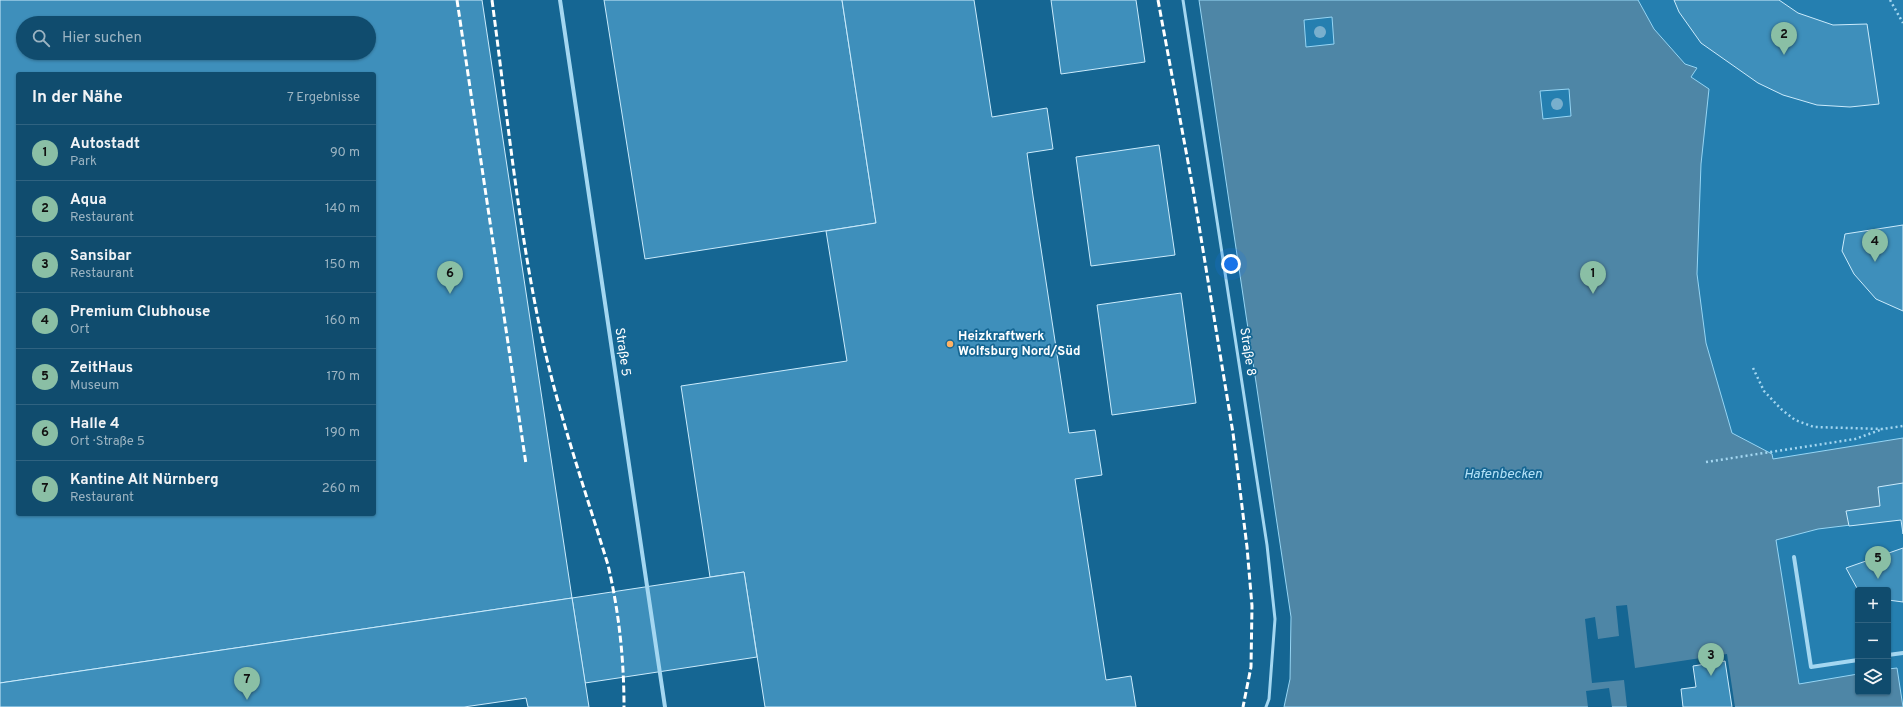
<!DOCTYPE html>
<html lang="de">
<meta charset="utf-8">
<style>
:root{--surface:#104c6e;--page:#1e5676;--text:#f1f3f6;--muted:#9cb4c2;--line:#306381;--accent:#8abfa5}
body{margin:0;font-family:Overpass,sans-serif;background:var(--page);color:var(--text)}
.controls{position:absolute;right:12px;bottom:12px;display:grid;overflow:hidden;border-radius:4px;box-shadow:0 1px 3px #0004}
.controls button{width:36px;height:36px;display:grid;place-items:center;padding:0;border:0;border-bottom:1px solid var(--line);background:var(--surface);color:var(--text);font:20px sans-serif}
.you{position:absolute;left:1231px;top:264px;width:14px;height:14px;margin:-10px;border:3px solid #fff;border-radius:50%;background:#1a73e8;box-shadow:0 0 0 6px #1a73e833}
.badge{display:grid;place-items:center;width:26px;height:26px;border-radius:50%;background:var(--accent);color:#111;font-size:13px;font-weight:700}
.pin{position:absolute;translate:-50% -33px;filter:drop-shadow(0 1px 2px #0008)}
.pin::after{content:'';position:absolute;top:21px;width:14px;height:12px;background:inherit;clip-path:polygon(0 0,100% 0,50% 100%)}
.list{margin:0;padding:0;list-style:none}
h2{display:flex;justify-content:space-between;align-items:center;height:52px;margin:0;padding:0 16px;font-size:17px}
h2 small{font-size:13px;font-weight:400;color:var(--muted)}
.list li{display:grid;grid-template-columns:26px 1fr auto;gap:12px;align-items:center;box-sizing:border-box;height:56px;padding:0 16px;border-top:1px solid var(--line)}
.list b{display:block;font-size:15px;white-space:nowrap}
.list p{margin:0;font-size:13px;white-space:nowrap;color:var(--muted)}
.list em{font-size:13px;font-style:normal;color:var(--muted)}
.icon{flex:none;width:22px;height:22px;fill:none;stroke:currentColor;stroke-width:2;stroke-linecap:round;stroke-linejoin:round}
.map{position:relative;flex:none;width:1903px;height:707px;overflow:hidden}
.search{position:absolute;background:var(--surface);box-shadow:0 1px 3px #0004;left:16px;top:16px;width:360px;height:44px;display:flex;align-items:center;gap:10px;box-sizing:border-box;padding:0 14px;border-radius:22px;color:var(--muted);font-size:15px}
.panel{position:absolute;background:var(--surface);box-shadow:0 1px 3px #0004;left:16px;top:72px;width:360px;height:444px;border-radius:4px}
.map>svg:first-child{display:block}
</style>
<div class="map">
<svg width="1903" height="707" viewBox="0 0 1903 707">
<rect width="100%" height="100%" fill="#156693"/>
<path fill="#257fb0" fill-rule="evenodd" d="M1229,0h674v707h-566zM1858,590h30v102h-30z"/>
<path fill="#4e86a6" stroke="#96d5f4" fill-rule="evenodd" d="M1199,0h439l16,29 31,35 12,4 -6,9 18,12 -8,75 -4,110 9,69 26,90 40,21 1,5 130,-21v49l-10,20 -34,17 -41,5 -42,11 23,144 59,-10v18h30v-23l9,-1 6,39h-619l6,-28 1,-62zM1332,17l2,27 -28,3 -2,-27zM1569,89l2,27 -28,3 -3,-28z"/>
<g fill="#156693">
<path d="M1627,605l8,63 92,-14 8,53h-3l-8,-46 -31,5 3,21 -15,2 2,18h-56l-3,-27 -32,3 -7,-64 10,-2 3,22 21,-3 -3,-30z"/>
<path d="M1609,688l3,19h-24l-2,-16z"/>
</g>
<g fill="#3e8fbb" stroke="#cbebfc" fill-rule="evenodd">
<path d="M0,0h482l90,598 -572,85zM23,23h346v30h-346zM18,74h356v440h-356z"/>
<path d="M604,0h238l34,223 -231,36z"/>
<path d="M842,0h132l18,117 55,-9 6,41 -26,4 6,43 36,237 26,-3 7,45 -27,4 31,201 25,-4 5,31h-371l-21,-135 -34,5 -29,-191 166,-25 -21,-130 50,-8z"/>
<path d="M1051,0h85l9,62 -84,12z"/>
<path d="M1674,0h105l19,13 35,12 34,-1 12,80 -29,3 -33,-2 -34,-10 -25,-12 -57,-40 -22,-31z"/>
<path d="M1159,145l16,110 -84,11 -15,-109z"/>
<path d="M1903,225v86l-27,-12 -22,-25 -12,-23 3,-17z"/>
<path d="M1181,293l15,110 -84,12 -15,-110z"/>
<path d="M1903,483v51l-2,-14 -52,6 -3,-15 34,-5 -2,-19z"/>
<path d="M1903,548v54l-15,-2v-10h-30l-12,-22z"/>
<path d="M744,572l13,85 -172,26 -13,-85z"/>
<path d="M572,598l17,109h-61l-2,-9 -62,9h-464v-24z"/>
<path d="M1725,661l7,46h-49l-2,-18 15,-2 -3,-21z"/>
</g>
<g fill="none" stroke-linecap="round" stroke-linejoin="round">
<g stroke="#a4d7f1" stroke-width="2.5" stroke-dasharray="2 3" stroke-linecap="butt">
<path d="M1890,0l13,23"/>
<path d="M1753,368l11,23 17,18 14,11 19,7 69,2 20,-3"/>
<path d="M1706,462l149,-23 28,-10"/>
</g>
<path stroke="#a4d7f1" stroke-width="3" d="M1183,0l84,545 8,74 -6,80 -3,8"/>
<g stroke="#a4d7f1" stroke-width="4">
<path d="M560,0l105,707"/>
<path d="M1794,557l17,110 47,-7"/>
<path d="M1888,655l15,-2"/>
</g>
<g stroke="#fff" stroke-width="3" stroke-dasharray="7 3" stroke-linecap="butt">
<path d="M457,0l69,464"/>
<path d="M492,0c15,113 26,227 50,338 17,77 43,152 66,227 11,47 16,94 16,142"/>
<path d="M1158,0l35,189 40,244 14,114 5,59 -1,61 -8,40"/>
</g>
</g>
<g fill="#79afcd">
<circle cx="1320" cy="32" r="6"/>
<circle cx="1557" cy="104" r="6"/>
</g>
<circle fill="#ffb264" stroke="#156693" stroke-width="1.5" cx="950" cy="344" r="4"/>
<g text-anchor="middle" dominant-baseline="central" stroke-width="3.5" stroke-linejoin="round" paint-order="stroke">
<g font-size="13" font-weight="bold" fill="#fff" stroke="#156693" text-anchor="start">
<text x="958" y="337">Heizkraftwerk<tspan x="958" dy="15">Wolfsburg Nord/Süd</tspan></text>
</g>
<g font-size="13" fill="#fff" stroke="#156693">
<text transform="translate(622 352) rotate(82)">Straße 5</text>
<text transform="translate(1247 352) rotate(81)">Straße 8</text>
</g>
<g font-size="14" font-style="italic" fill="#b4e2f8" stroke="#156693">
<text x="1503" y="474">Hafenbecken</text>
</g>
</g>
</svg>
<div class="controls">
<button>+</button>
<button>−</button>
<button><svg class="icon" aria-label="layers" viewBox="0 0 24 24"><path d="M12 4l9 5-9 5-9-5zM3 14l9 5 9-5"/></svg></button>
</div>
<div class="you"></div>
<div class="pin badge" style="left:1593px;top:294px">1</div>
<div class="pin badge" style="left:1784px;top:55px">2</div>
<div class="pin badge" style="left:1711px;top:676px">3</div>
<div class="pin badge" style="left:1875px;top:262px">4</div>
<div class="pin badge" style="left:1878px;top:579px">5</div>
<div class="pin badge" style="left:450px;top:294px">6</div>
<div class="pin badge" style="left:247px;top:700px">7</div>
<div class="search"><svg class="icon" aria-label="search" viewBox="0 0 24 24"><circle cx="10" cy="10" r="6"/><path d="M15 15l6 6"/></svg>Hier suchen</div>
<section class="panel">
<h2>In der Nähe<small>7 Ergebnisse</small></h2>
<ul class="list">
<li><span class="badge">1</span><div><b>Autostadt</b><p>Park</p></div><em>90 m</em></li>
<li><span class="badge">2</span><div><b>Aqua</b><p>Restaurant</p></div><em>140 m</em></li>
<li><span class="badge">3</span><div><b>Sansibar</b><p>Restaurant</p></div><em>150 m</em></li>
<li><span class="badge">4</span><div><b>Premium Clubhouse</b><p>Ort</p></div><em>160 m</em></li>
<li><span class="badge">5</span><div><b>ZeitHaus</b><p>Museum</p></div><em>170 m</em></li>
<li><span class="badge">6</span><div><b>Halle 4</b><p>Ort · Straße 5</p></div><em>190 m</em></li>
<li><span class="badge">7</span><div><b>Kantine Alt Nürnberg</b><p>Restaurant</p></div><em>260 m</em></li>
</ul>
</section>
</div>
